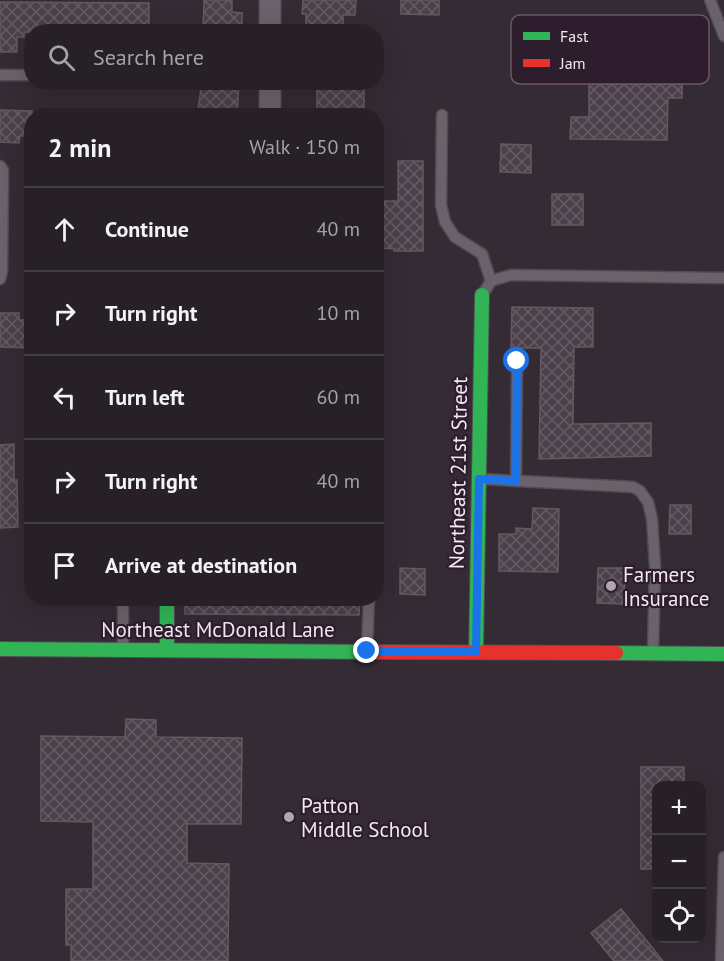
<!DOCTYPE html>
<meta charset="utf-8">
<style>
:root{--surface:#272027;--page:#332d33;--text:#f1f3f6;--muted:#a4a3a7;--line:#433e44}
body{margin:0;font-family:"PT Sans",sans-serif;background:var(--page);color:var(--text)}
.controls{position:absolute;right:18px;bottom:18px;display:grid;overflow:hidden;border-radius:12px;box-shadow:0 6px 24px #0002}
.controls button{width:54px;height:54px;display:grid;place-items:center;padding:0;border:0;border-bottom:2px solid var(--line);background:var(--surface);color:var(--text);font:30px sans-serif}
.stop{position:absolute;width:18px;height:18px;margin:-14px;border:4px solid #1a73e8;border-radius:50%;background:#fff}
.stop.end{background:#1a73e8;border-color:#fff;box-shadow:0 2px 6px #0008}
.list{margin:0;padding:0;list-style:none}
h2{display:flex;justify-content:space-between;align-items:center;height:78px;margin:0;padding:0 24px;font-size:26px}
h2 small{font-size:20px;font-weight:400;color:var(--muted)}
.list li{display:grid;grid-template-columns:39px 1fr auto;gap:18px;align-items:center;box-sizing:border-box;height:84px;padding:0 24px;border-top:2px solid var(--line)}
.list b{display:block;font-size:22px;white-space:nowrap}
.list em{font-size:20px;font-style:normal;color:var(--muted)}
.icon{flex:none;width:33px;height:33px;fill:none;stroke:currentColor;stroke-width:2;stroke-linecap:round;stroke-linejoin:round}
.map{position:relative;flex:none;width:724px;height:961px;overflow:hidden}
.search{position:absolute;background:var(--surface);box-shadow:0 6px 24px #0002;left:24px;top:24px;width:360px;height:66px;display:flex;align-items:center;gap:15px;box-sizing:border-box;padding:0 21px;border-radius:24px;color:var(--muted);font-size:22px}
.panel{position:absolute;background:var(--surface);box-shadow:0 6px 24px #0002;left:24px;top:108px;width:360px;height:498px;border-radius:24px}
.map>svg:first-child{display:block}
</style>
<div class="map">
<svg width="724" height="961" viewBox="0 0 724 961">
<defs>
<pattern id="building-cross-hatch" width="8" height="8" patternUnits="userSpaceOnUse" patternTransform="scale(1.5)"><rect width="8" height="8" fill="#4c414b"/><path d="M0 0l8 8M0 8l8-8" fill="none" stroke="#665c65"/></pattern>
</defs>
<rect width="100%" height="100%" fill="#342b34"/>
<g fill="url(#building-cross-hatch)" stroke="#625961" stroke-width="1.5">
<path d="M204,0h28v12l10,1v19h-39z"/>
<path d="M303,0h53l-1,15h-12v17h-37v-18h-4z"/>
<path d="M401,0h38v15l-38,-1z"/>
<path d="M0,2l149,1v29h-125v5h-7v15h-17z"/>
<path d="M609,26l74,1 -1,71h-14l-1,42 -97,-1 1,-22h18v-41h19z"/>
<path d="M202,82h37l-2,34h-40z"/>
<path d="M317,82h36v6h11v23h-47z"/>
<path d="M0,110l32,1v25h-12l-1,7 -19,-1z"/>
<path d="M501,144l30,1v28l-31,-1z"/>
<path d="M398,161h25v90h-29l1,-2 -12,-1v-47h15z"/>
<rect x="552" y="194" width="31" height="31"/>
<path d="M512,307l81,1v39h-19l-1,77 78,-1v33l-112,3 2,-111h-30z"/>
<path d="M0,313h19v7h13v28l-32,-1z"/>
<path d="M14,444v36h3l1,47 -18,1v-83z"/>
<path d="M670,505h21v29h-22z"/>
<path d="M533,508l26,1 -1,63 -59,-1v-37h17v-6l16,1z"/>
<path d="M400,568l25,1v26l-25,-1z"/>
<path d="M598,568h27l-1,36 -27,-1z"/>
<path d="M185,598h175l-1,17 -174,-1z"/>
<path d="M126,719l30,1v17l86,1 -1,86h-54v39l42,1 -1,97h-157v-16h-5v-56h27v-67l-52,-1v-85l84,1z"/>
<path d="M641,767h43v19h-27v83h-16z"/>
<path d="M621,909l42,52h-49l-23,-28z"/>
</g>
<g fill="none" stroke-linecap="round" stroke-linejoin="round">
<defs>
<g id="lane">
<path d="M710,0l14,36"/>
<path d="M0,75h32"/>
<path d="M442,115l-1,90 4,17 10,15 27,17 9,27"/>
<path d="M0,166l3,4 -1,101 -2,8"/>
<path d="M483,294l8,-13 20,-6 213,3"/>
<path d="M482,479l151,8 7,4 8,11 4,17 3,47 -2,86"/>
<path d="M516,481l1,-120"/>
<path d="M123,649v-51"/>
<path d="M367,651l2,-53"/>
<path d="M721,961l3,-104"/>
</g>
<g id="street">
<path d="M270,32v-32"/>
<path d="M270,116v-34"/>
</g>
<g id="fast">
<path d="M167,598v52"/>
<path d="M0,649l379,3"/>
<path d="M476,652l6,-357"/>
<path d="M616,653l108,1"/>
</g>
<path id="jam" d="M379,652l237,1"/>
</defs>
<use href="#lane" stroke="#524a53" stroke-width="13"/>
<use href="#street" stroke="#524a53" stroke-width="23"/>
<use href="#fast" stroke="#524a53" stroke-width="16"/>
<use href="#jam" stroke="#524a53" stroke-width="16"/>
<use href="#lane" stroke="#6a626a" stroke-width="10"/>
<use href="#street" stroke="#6a626a" stroke-width="21"/>
<use href="#fast" stroke="#30b455" stroke-width="14"/>
<use href="#jam" stroke="#e5322d" stroke-width="14"/>
</g>
<g fill="none" stroke-linecap="round" stroke-linejoin="round">
<path stroke="#1a73e8" stroke-width="8" d="M367,651l109,1 3,-173 37,2 1,-120"/>
</g>
<g fill="#b0a6b0" stroke="#2d1d2d" stroke-width="2">
<circle cx="611" cy="586" r="6"/>
<circle cx="289" cy="817" r="6"/>
</g>
<g text-anchor="middle" dominant-baseline="central" stroke-width="4.5" stroke-linejoin="round" paint-order="stroke">
<g font-size="21" fill="#f3e8f3" stroke="#2d1d2d">
<text transform="translate(458 473) rotate(-89)">Northeast 21st Street</text>
<text x="218" y="629">Northeast McDonald Lane</text>
</g>
<g font-size="21" fill="#f3e8f3" stroke="#2d1d2d" text-anchor="start">
<text x="623" y="574">Farmers<tspan x="623" dy="24">Insurance</tspan></text>
<text x="301" y="805">Patton<tspan x="301" dy="24">Middle School</tspan></text>
</g>
</g>
<rect x="511" y="15" width="198" height="69" rx="9" fill="#2d1d2d" stroke="#685a68" stroke-width="1.5"/>
<rect x="523" y="32" width="27" height="8" fill="#30b455"/>
<rect x="523" y="59" width="27" height="8" fill="#e5322d"/>
<g font-size="16" fill="#f3e8f3">
<text x="560" y="42">Fast</text>
<text x="560" y="69">Jam</text>
</g>
</svg>
<div class="controls">
<button>+</button>
<button>−</button>
<button><svg class="icon" aria-label="locate" viewBox="0 0 24 24"><circle cx="12" cy="12" r="6"/><path d="M12 2v4M12 18v4M2 12h4M18 12h4"/></svg></button>
</div>
<div class="stop" style="left:517px;top:361px"></div>
<div class="stop end" style="left:367px;top:651px"></div>
<div class="search"><svg class="icon" aria-label="search" viewBox="0 0 24 24"><circle cx="10" cy="10" r="6"/><path d="M15 15l6 6"/></svg>Search here</div>
<section class="panel">
<h2>2 min<small>Walk · 150 m</small></h2>
<ul class="list">
<li><svg class="icon" aria-label="ahead" viewBox="0 0 24 24"><path d="M12 20V5M6 11l6-6 6 6"/></svg><div><b>Continue</b></div><em>40 m</em></li>
<li><svg class="icon" aria-label="right" viewBox="0 0 24 24"><path d="M7 20v-9h11M14 6l5 5-5 5"/></svg><div><b>Turn right</b></div><em>10 m</em></li>
<li><svg class="icon" aria-label="left" viewBox="0 0 24 24"><path d="M17 20v-9H6M10 6l-5 5 5 5"/></svg><div><b>Turn left</b></div><em>60 m</em></li>
<li><svg class="icon" aria-label="right" viewBox="0 0 24 24"><path d="M7 20v-9h11M14 6l5 5-5 5"/></svg><div><b>Turn right</b></div><em>40 m</em></li>
<li><svg class="icon" aria-label="arrive" viewBox="0 0 24 24"><path d="M6 21V4h12l-3 4 3 4H6"/></svg><div><b>Arrive at destination</b></div></li>
</ul>
</section>
</div>
